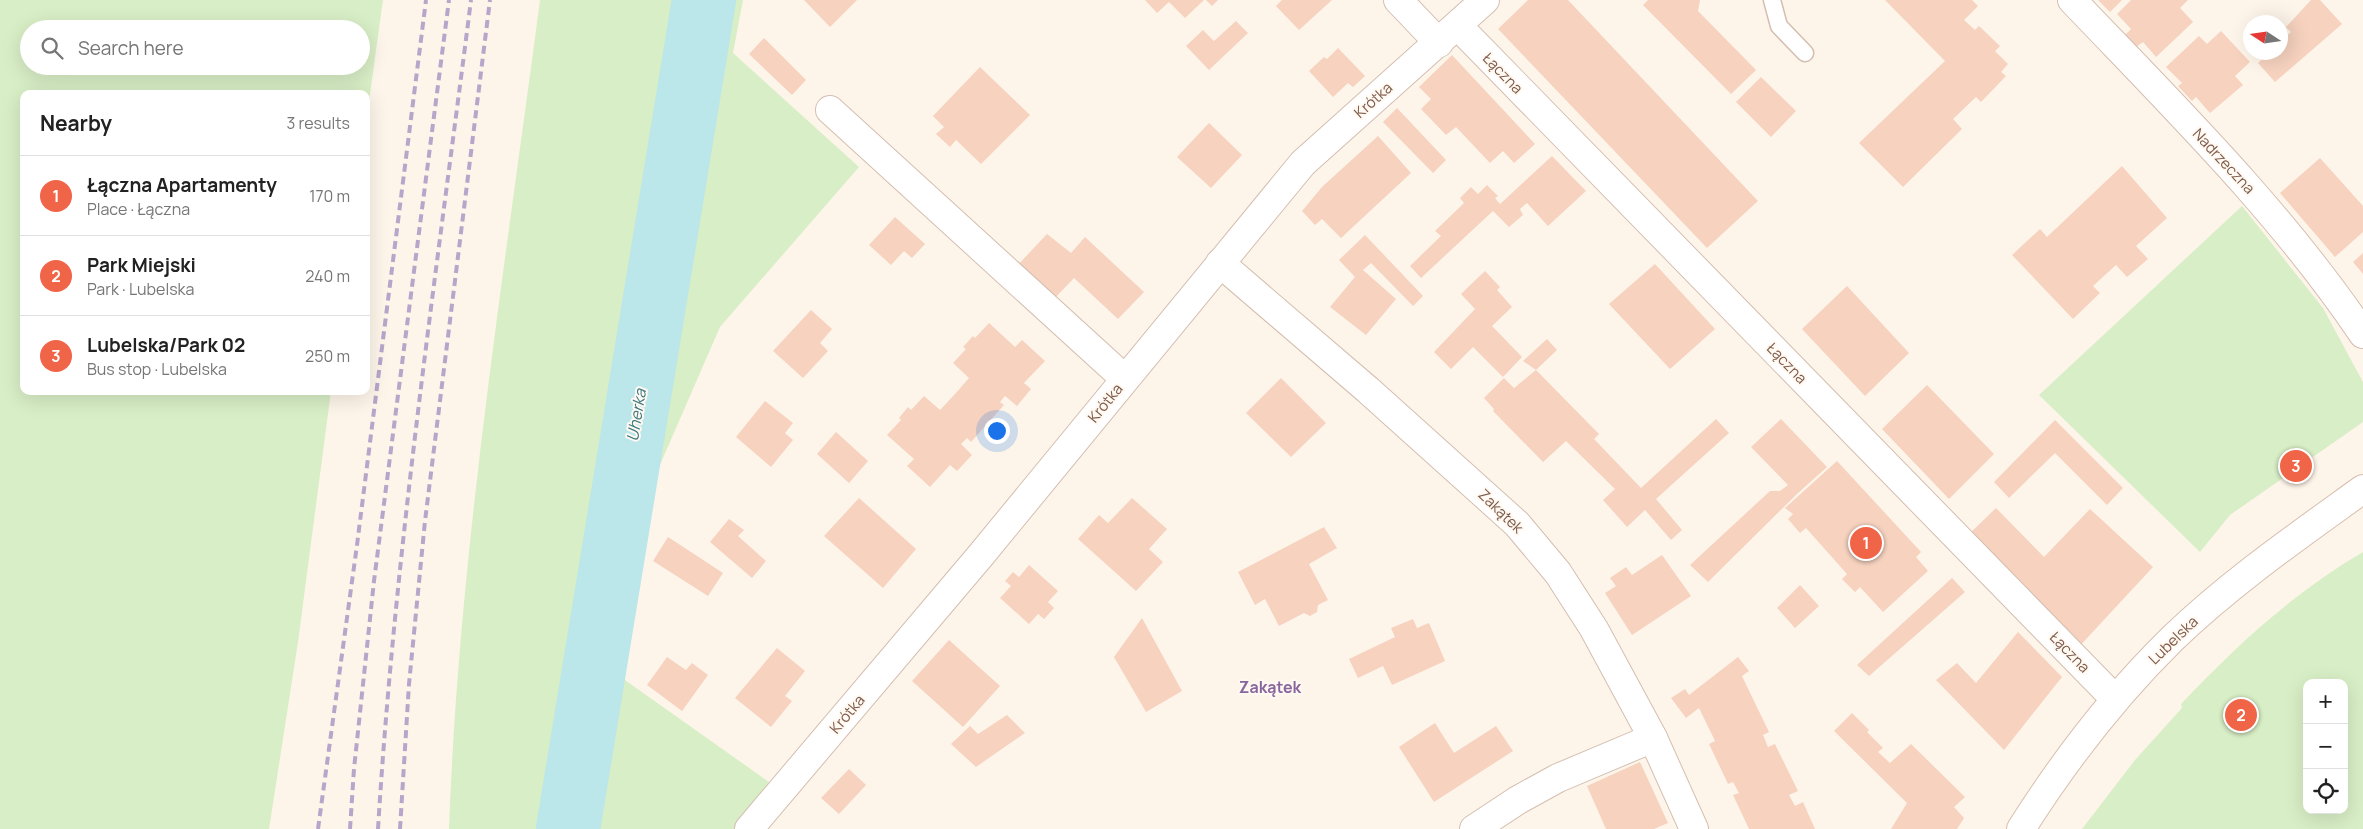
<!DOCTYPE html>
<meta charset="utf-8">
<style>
:root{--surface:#fff;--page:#f2f2f2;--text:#222;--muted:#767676;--line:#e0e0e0;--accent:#f06447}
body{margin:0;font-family:Manrope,sans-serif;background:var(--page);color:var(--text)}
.controls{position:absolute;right:15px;bottom:15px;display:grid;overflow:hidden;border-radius:10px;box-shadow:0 5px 20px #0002}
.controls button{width:45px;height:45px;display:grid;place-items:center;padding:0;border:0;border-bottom:1px solid var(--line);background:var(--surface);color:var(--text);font:25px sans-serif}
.compass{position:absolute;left:2243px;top:15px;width:45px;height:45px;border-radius:50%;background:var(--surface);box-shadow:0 5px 20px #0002;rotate:282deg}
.you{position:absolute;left:996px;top:430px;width:18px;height:18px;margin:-12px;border:4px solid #fff;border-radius:50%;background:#1a73e8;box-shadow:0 0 0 8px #1a73e833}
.badge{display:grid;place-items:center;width:32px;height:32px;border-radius:50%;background:var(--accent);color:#fff;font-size:16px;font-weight:700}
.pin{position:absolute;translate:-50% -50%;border:2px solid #fff;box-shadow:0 1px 5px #0006}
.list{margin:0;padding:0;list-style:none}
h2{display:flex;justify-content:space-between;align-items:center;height:65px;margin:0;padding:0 20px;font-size:21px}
h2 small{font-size:16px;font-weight:400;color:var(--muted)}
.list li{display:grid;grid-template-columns:32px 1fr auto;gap:15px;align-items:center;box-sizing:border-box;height:80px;padding:0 20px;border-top:1px solid var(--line)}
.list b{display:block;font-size:19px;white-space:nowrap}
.list p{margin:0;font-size:16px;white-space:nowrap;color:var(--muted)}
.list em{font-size:16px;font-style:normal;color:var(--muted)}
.icon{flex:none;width:28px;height:28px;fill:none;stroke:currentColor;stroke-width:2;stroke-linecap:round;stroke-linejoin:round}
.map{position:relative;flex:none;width:2363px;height:829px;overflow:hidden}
.search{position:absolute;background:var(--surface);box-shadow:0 5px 20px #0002;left:20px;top:20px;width:350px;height:55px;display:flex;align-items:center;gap:12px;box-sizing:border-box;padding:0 18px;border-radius:28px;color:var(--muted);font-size:19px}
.panel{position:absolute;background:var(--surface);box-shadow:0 5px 20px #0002;left:20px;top:90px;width:350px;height:305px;border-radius:10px}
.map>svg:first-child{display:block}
</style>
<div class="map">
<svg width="2363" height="829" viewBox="0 0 2363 829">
<rect width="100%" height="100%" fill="#fef5ea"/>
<g fill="#d8eec6" fill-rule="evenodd">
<path d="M0,0h383l-17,123v-29h-342v297h307l-33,251 -29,187h-269zM29,29h332v37h-332z"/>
<path d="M540,0h203l-10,53 126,114 -139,160 -74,170 -31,176 154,109 -35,47h-285c10,-278 55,-554 91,-829z"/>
<path d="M2242,206l81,102 40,74v40l-133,93 -30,37 -161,-157z"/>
<path d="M2363,552v277h-281l53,-69 47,-52 -1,-4c57,-60 111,-110 182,-152zM2307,683h37v127h-37z"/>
</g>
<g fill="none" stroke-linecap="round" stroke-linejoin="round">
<path stroke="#bbe6ea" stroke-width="64" d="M568,829l136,-829"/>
</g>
<g fill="#f6d2bf">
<path d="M804,0h53l-27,27z"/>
<path d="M1145,0h59l-19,18 -16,-16 -12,11z"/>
<path d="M1206,0h12l-6,6z"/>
<path d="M1282,0h50l-33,30 -23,-24z"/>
<path d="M1528,0h40l190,201 -51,47 -209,-219z"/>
<path d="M1648,0h52l-2,11 58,59 -25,24 -88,-89z"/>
<path d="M1885,0h87l6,6 -14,14 11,10 4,-4 21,20 -5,5 13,13 -7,8 5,4 -25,26 -5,-5 -23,22 9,10 -59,58 -44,-44 86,-82z"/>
<path d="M2098,0h24l-12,12z"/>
<path d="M2131,0h57l-8,8 13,14 -37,35 -13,-15 -7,5 -11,-12 6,-6 -14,-15z"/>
<path d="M2311,0h9l22,24 -67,58 -17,-19 11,-11h11v-10l11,-10 -5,-5z"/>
<path d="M1236,21l12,12 -39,37 -23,-24 17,-16 11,11z"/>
<path d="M2221,31l29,31 -15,14 8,9 -33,28 -14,-16 -4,4 -14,-15 4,-3 -16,-16 33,-31 8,8z"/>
<path d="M764,38l42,42 -14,15 -43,-41z"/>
<path d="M1338,48l27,28 -12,11 -5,-4 -15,14 -24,-26 15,-14 3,2z"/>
<path d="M1452,55l83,89 -21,19 -11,-12 -13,12 -34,-36 -10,8 -25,-26 10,-10 -12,-12z"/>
<path d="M980,67l50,48 -49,49 -25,-24 -6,7 -14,-13 8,-7 -11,-11z"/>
<path d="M1761,77l35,34 -25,26 -35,-35z"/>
<path d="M1397,108l49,52 -13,13 -50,-51z"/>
<path d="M1209,123l33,32 -31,33 -34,-31z"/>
<path d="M1378,136l33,37 -70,65 -19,-19 -7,6 -13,-14 20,-24z"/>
<path d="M1552,156l34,35 -38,35 -21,-23 -7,6 3,6 -14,12 -16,-16 -72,67 -11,-12 31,-30 -6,-5 29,-28 -4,-5 11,-11 7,7 9,-9 11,11 -3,2 5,6z"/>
<path d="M2320,158l43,48v26l-28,25 -55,-64z"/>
<path d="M2122,166l45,52 -31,28 12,13 -21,18 -11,-12 -23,21 7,7 -27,26 -61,-64 28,-26 7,8z"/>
<path d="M895,217l30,27 -13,14 -8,-7 -13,14 -22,-20z"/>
<path d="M1047,234l24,19 14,-16 59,55 -26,27 -44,-41 -21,22 -37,-33z"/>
<path d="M1365,235l58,61 -10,10 -42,-43 -8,7 33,29 -30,36 -36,-28 25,-30 -16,-17z"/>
<path d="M2363,253v21l-10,-12z"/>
<path d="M1655,264l60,65 -45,40 -61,-65z"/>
<path d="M1485,271l15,16 -3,3 15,17 -20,19 30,31 -19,20 -30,-30 -22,22 -17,-17 41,-43 -14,-15z"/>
<path d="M1847,286l62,67 -44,43 -63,-67z"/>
<path d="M811,310l21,19 -12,14 8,8 -25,27 -30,-27z"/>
<path d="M989,323l26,24 7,-7 23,21 -21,22 7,6 -14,17 -12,-10 -5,6 4,3 -17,19 -16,18 -4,-4 -6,6 11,11 -15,16 -7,-6 -20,22 -23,-21 7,-7 -27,-24 14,-15 -2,-2 9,-11 3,3 13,-14 16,14 15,-16 14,-16 -16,-15 13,-14 -3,-2 10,-11 2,2z"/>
<path d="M1547,339l10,11 -21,20 -13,-9z"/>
<path d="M1536,370l63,64 -5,5 47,49 75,-69 13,14 -73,66 26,31 -11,10 -26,-30 -18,17 -24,-27 12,-11 -49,-48 -23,21 -50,-51 1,-2 -10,-11 20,-20 10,10z"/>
<path d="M1281,378l45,45 -35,34 -45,-44z"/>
<path d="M1927,385l67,69 -45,45 -67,-70z"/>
<path d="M765,401l28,22 -8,10 8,7 -22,27 -35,-30z"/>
<path d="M1781,419l46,48 -30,27 -89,88 -18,-17 80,-74h10l8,-6 -37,-38z"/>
<path d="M2055,420l68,68 -16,17 -52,-52 -46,45 -15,-16z"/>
<path d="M836,432l32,29 -19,22 -32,-29z"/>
<path d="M1837,461l84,91 -5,5 12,14 -45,41 -23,-25 -5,5 -13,-13 5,-5 -41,-46 -6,5 -12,-14 5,-5 -8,-6z"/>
<path d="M859,498l57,51 -33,39 -59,-52z"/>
<path d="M1132,498l35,31 -18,20 14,13 -27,29 -58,-52 21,-24 9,8z"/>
<path d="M1996,508l48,49 46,-48 63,58 -77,83 -111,-112z"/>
<path d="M729,519l15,11 -6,6 28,25 -14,17 -42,-36z"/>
<path d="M1324,527l13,21 -28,16 19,36 -10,5 -1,7 -7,4 -6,-3 -25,13 -14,-27 -10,6 -17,-33z"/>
<path d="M668,537l55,36 -15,23 -55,-35z"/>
<path d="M1662,555l29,41 -59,39 -27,-42 11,-7 -6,-8 16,-11 6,8z"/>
<path d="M1029,565l29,26 -10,11 6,6 -10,11 -6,-5 -9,10 -29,-26 11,-12 -6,-5 8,-9 6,5z"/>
<path d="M1952,578l13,14 -96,84 -12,-11z"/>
<path d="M1800,585l19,21 -24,22 -18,-20z"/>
<path d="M1142,618l40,73 -36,21 -32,-55z"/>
<path d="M1413,619l4,9 12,-5 16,38 -53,24 -9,-19 -25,12 -9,-19 46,-22 -4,-9z"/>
<path d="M2018,632l44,45 -58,73 -68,-70 21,-17 19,20z"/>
<path d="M949,640l51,46 -37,41 -51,-46z"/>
<path d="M777,648l28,23 -20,25 7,5 -21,26 -36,-29z"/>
<path d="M667,657l19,13 6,-7 16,12 -26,36 -35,-26z"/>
<path d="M1738,657l11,14 -7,5 27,56 -6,3 5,12 7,-3 23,47 -9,4 6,11 8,-4 12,27h-66l-16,-34 6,-2 -6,-11 -5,2 -19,-40 6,-3 -16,-33 -13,10 -15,-20 14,-9 4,6z"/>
<path d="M1852,713l17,17 -2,2 16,16 -5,4 12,11 21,-19 54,53 -11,10 10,11 -7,11h-66l16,-26 -73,-72z"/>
<path d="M1007,715l18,18 -49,34 -25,-23 19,-18 8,8z"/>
<path d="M1435,723l19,30 42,-27 17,25 -79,51 -35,-55z"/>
<path d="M1640,762l28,61 -14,6h-48l-19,-43z"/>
<path d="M849,769l17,16 -27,29 -18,-16z"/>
</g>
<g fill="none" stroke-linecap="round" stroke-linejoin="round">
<defs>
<path id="lane" d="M1772,0l7,26 26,27"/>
<g id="street">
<path d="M1398,0l41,43"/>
<path d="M2072,0c102,107 208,211 291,334"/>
<path d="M1458,26l657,673"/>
<path d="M830,110l295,269"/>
<path d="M1220,263l148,127 149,134 41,49 36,56 59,109 41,91"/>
<path d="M749,829l232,-274 322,-392 182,-163"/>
<path d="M1474,829l44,-29 40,-22 95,-40"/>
</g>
<path id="secondary" d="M2021,829c43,-68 93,-133 151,-190 58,-56 126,-103 191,-150"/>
</defs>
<use href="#lane" stroke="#d4beb0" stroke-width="19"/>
<use href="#street" stroke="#d4beb0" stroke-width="30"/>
<use href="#secondary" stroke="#d8bead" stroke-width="30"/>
<use href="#lane" stroke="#fff" stroke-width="16"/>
<use href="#street" stroke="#fff" stroke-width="28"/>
<use href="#secondary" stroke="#fff" stroke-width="28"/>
<g stroke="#b7a5ca" stroke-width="4" stroke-dasharray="8 5" stroke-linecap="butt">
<path d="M318,829l39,-284 69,-545"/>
<path d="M350,829l4,-60 20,-188 75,-581"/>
<path d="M378,829c17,-278 58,-553 93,-829"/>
<path d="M400,829l9,-145 16,-163 65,-521"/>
</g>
</g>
<g text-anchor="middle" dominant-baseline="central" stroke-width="4" stroke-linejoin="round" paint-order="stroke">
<g font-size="15" fill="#7c594a" stroke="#fff9f1">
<text transform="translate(1503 73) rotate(46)">Łączna</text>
<text transform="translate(1373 100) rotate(-42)">Krótka</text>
<text transform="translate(2224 161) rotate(47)">Nadrzeczna</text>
<text transform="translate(1787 363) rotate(46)">Łączna</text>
<text transform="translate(1105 403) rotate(-51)">Krótka</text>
<text transform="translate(1501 511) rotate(44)">Zakątek</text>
<text transform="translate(2173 640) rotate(-44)">Lubelska</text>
<text transform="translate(2070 652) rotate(46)">Łączna</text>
<text transform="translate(847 714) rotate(-50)">Krótka</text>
</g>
<g font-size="16" font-style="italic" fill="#3b7982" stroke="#fff9f1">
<text transform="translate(636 415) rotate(-81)">Uherka</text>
</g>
<g font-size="16" font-weight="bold" fill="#89669e" stroke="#fff9f1">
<text x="1270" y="687">Zakątek</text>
</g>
</g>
</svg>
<div class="controls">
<button>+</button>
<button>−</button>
<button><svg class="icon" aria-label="locate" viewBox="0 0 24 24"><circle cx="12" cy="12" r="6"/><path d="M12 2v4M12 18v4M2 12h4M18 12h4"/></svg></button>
</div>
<svg class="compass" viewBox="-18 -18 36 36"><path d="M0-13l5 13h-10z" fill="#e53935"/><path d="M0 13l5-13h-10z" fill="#767676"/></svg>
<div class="you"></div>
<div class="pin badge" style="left:1866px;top:543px">1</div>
<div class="pin badge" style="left:2241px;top:715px">2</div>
<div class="pin badge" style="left:2296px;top:466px">3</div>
<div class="search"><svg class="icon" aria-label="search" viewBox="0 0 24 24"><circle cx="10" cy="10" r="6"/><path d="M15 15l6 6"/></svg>Search here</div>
<section class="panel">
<h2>Nearby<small>3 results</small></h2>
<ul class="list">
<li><span class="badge">1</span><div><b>Łączna Apartamenty</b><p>Place · Łączna</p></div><em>170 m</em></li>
<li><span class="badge">2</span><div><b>Park Miejski</b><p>Park · Lubelska</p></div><em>240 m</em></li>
<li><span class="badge">3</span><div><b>Lubelska/Park 02</b><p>Bus stop · Lubelska</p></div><em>250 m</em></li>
</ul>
</section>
</div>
